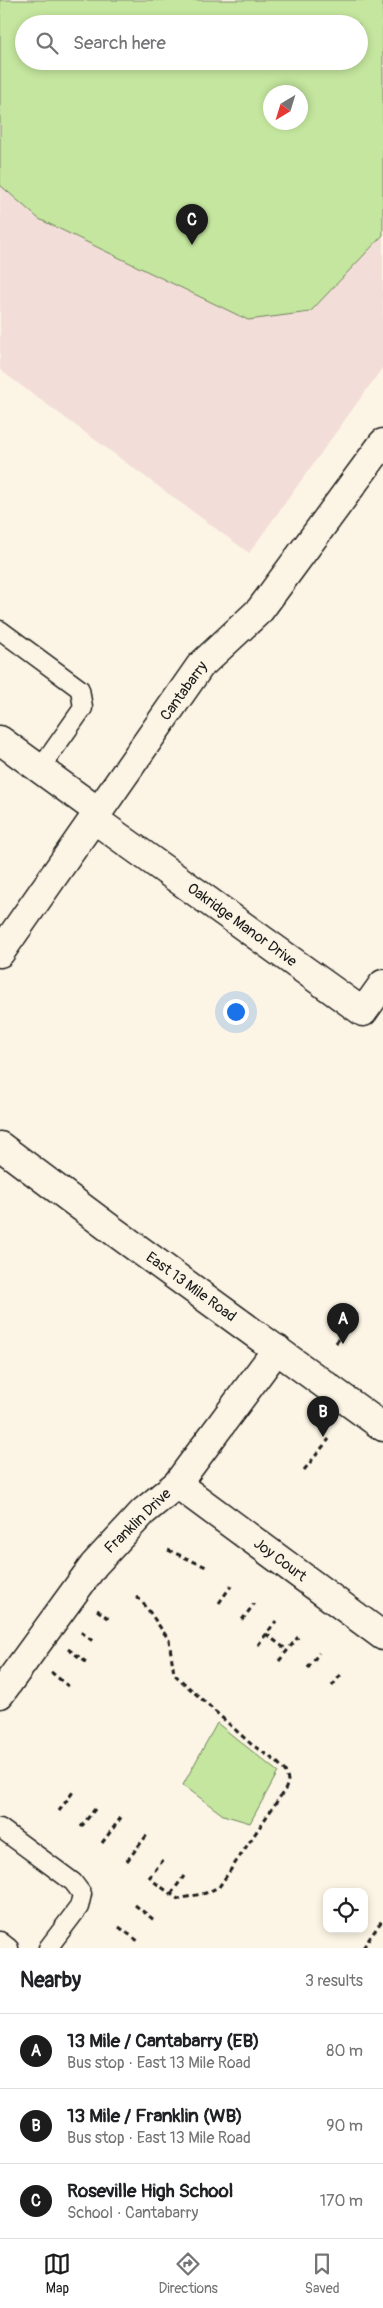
<!DOCTYPE html>
<meta charset="utf-8">
<style>
:root{--surface:#fff;--page:#f6f6f6;--text:#202124;--muted:#757577;--line:#e0e0e0;--accent:#1c1c1c}
body{margin:0;font-family:Pangolin,sans-serif;background:var(--page);color:var(--text)}
.controls{position:absolute;right:15px;bottom:15px;display:grid;overflow:hidden;border-radius:10px;box-shadow:0 2px 8px #0003}
.controls button{width:45px;height:45px;display:grid;place-items:center;padding:0;border:0;border-bottom:1px solid var(--line);background:var(--surface);color:var(--text);font:25px sans-serif}
.compass{position:absolute;left:263px;top:85px;width:45px;height:45px;border-radius:50%;background:var(--surface);box-shadow:0 2px 8px #0003;rotate:218deg}
.you{position:absolute;left:235px;top:1011px;width:18px;height:18px;margin:-12px;border:4px solid #fff;border-radius:50%;background:#1a73e8;box-shadow:0 0 0 8px #1a73e833}
.badge{display:grid;place-items:center;width:32px;height:32px;border-radius:50%;background:var(--accent);color:#fff;font-size:16px;font-weight:700}
.pin{position:absolute;translate:-50% -41px;filter:drop-shadow(0 1px 2px #0008)}
.pin::after{content:'';position:absolute;top:26px;width:18px;height:15px;background:inherit;clip-path:polygon(0 0,100% 0,50% 100%)}
.list{margin:0;padding:0;list-style:none}
h2{display:flex;justify-content:space-between;align-items:center;height:65px;margin:0;padding:0 20px;font-size:21px}
h2 small{font-size:16px;font-weight:400;color:var(--muted)}
.list li{display:grid;grid-template-columns:32px 1fr auto;gap:15px;align-items:center;box-sizing:border-box;height:75px;padding:0 20px;border-top:1px solid var(--line)}
.list b{display:block;font-size:19px;white-space:nowrap}
.list p{margin:0;font-size:16px;white-space:nowrap;color:var(--muted)}
.list em{font-size:16px;font-style:normal;color:var(--muted)}
.icon{flex:none;width:28px;height:28px;fill:none;stroke:currentColor;stroke-width:2;stroke-linecap:round;stroke-linejoin:round}
.map{position:relative;flex:none;width:383px;height:1948px;overflow:hidden}
.search{position:absolute;background:var(--surface);box-shadow:0 2px 8px #0003;left:15px;right:15px;top:15px;height:55px;display:flex;align-items:center;gap:12px;box-sizing:border-box;padding:0 18px;border-radius:28px;color:var(--muted);font-size:19px}
.sheet{height:290px;background:var(--surface)}
nav{display:flex;justify-content:space-around;align-items:center;box-sizing:border-box;height:70px;border-top:1px solid var(--line);background:var(--surface);font-size:14px;color:var(--muted)}
nav a{display:grid;justify-items:center;gap:2px}
nav .on{color:var(--accent)}
.map>svg:first-child{display:block}
</style>
<div class="map">
<svg width="383" height="1948" viewBox="0 0 383 1948">
<rect width="100%" height="100%" fill="#fcf5e5"/>
<filter id="ink" filterUnits="userSpaceOnUse"><feTurbulence type="fractalNoise" baseFrequency=".02" numOctaves="2"/><feDisplacementMap in="SourceGraphic" scale="10" xChannelSelector="R" yChannelSelector="G"/><feConvolveMatrix kernelMatrix="1 2 1 2 8 2 1 2 1" color-interpolation-filters="sRGB"/></filter>
<g filter="url(#ink)">
<path fill="#f3ddd8" fill-rule="evenodd" d="M0,0h383v367l-134,186 -249,-183zM24,24h335v37h-335zM270,92h30v30h-30z"/>
<g fill="#c4e69e" stroke="#70815d" fill-rule="evenodd">
<path d="M0,0h383v235l-73,77 -62,8 -209,-101 -39,-34zM24,24h335v37h-335zM270,92h30v30h-30z"/>
<path d="M217,1723l61,49 -28,51 -27,-8 -40,-30z"/>
</g>
<g fill="none" stroke-linecap="round" stroke-linejoin="round">
<defs>
<g id="lane">
<path d="M0,630l80,59 3,19 -43,61"/>
<path d="M0,1828l73,54 9,12 -3,13 -31,41"/>
<path d="M0,1941l9,7"/>
</g>
<g id="street">
<path d="M0,740l99,72"/>
<path d="M94,819l269,193 20,-28"/>
<path d="M0,953l200,-287 60,-56 123,-167"/>
<path d="M177,1484l206,152"/>
<path d="M0,1694l94,-129 49,-53 34,-28 100,-135"/>
</g>
<path id="secondary" d="M0,1146l108,81 275,200"/>
</defs>
<use href="#lane" stroke="#1c1c1c" stroke-width="21"/>
<use href="#street" stroke="#1c1c1c" stroke-width="31"/>
<use href="#secondary" stroke="#1c1c1c" stroke-width="31"/>
<g stroke="#1c1c1c" stroke-width="3" stroke-dasharray="5 4" stroke-linecap="butt">
<path d="M336,1343l22,-29"/>
<path d="M304,1470l25,-31"/>
<path d="M168,1550l38,17"/>
<path d="M136,1597l6,4 27,39 5,34 77,70 26,18 8,9 3,9 -2,8 -67,99 -13,6 -28,6 -25,-18"/>
<path d="M219,1603l12,-17"/>
<path d="M97,1610l14,10"/>
<path d="M242,1620l12,-16"/>
<path d="M81,1632l13,10"/>
<path d="M266,1634l21,16"/>
<path d="M258,1645l18,-24"/>
<path d="M68,1649l18,13"/>
<path d="M279,1661l19,-24"/>
<path d="M308,1668l11,-15"/>
<path d="M51,1672l17,14"/>
<path d="M332,1686l11,-14"/>
<path d="M59,1811l14,-19"/>
<path d="M81,1827l14,-18"/>
<path d="M102,1843l20,-27"/>
<path d="M127,1861l20,-26"/>
<path d="M149,1878l14,-18"/>
<path d="M171,1894l13,-18"/>
<path d="M135,1905l19,15"/>
<path d="M119,1927l19,14"/>
<path d="M363,1948l20,-29"/>
</g>
<use href="#lane" stroke="#fcf5e5" stroke-width="18"/>
<use href="#street" stroke="#fcf5e5" stroke-width="28"/>
<use href="#secondary" stroke="#fcf5e5" stroke-width="28"/>
</g>
</g>
<g text-anchor="middle" dominant-baseline="central" stroke-width="4.5" stroke-linejoin="round" paint-order="stroke">
<g font-size="15" fill="#1c1c1c" stroke="#fcf5e5">
<text transform="translate(184 691) rotate(-54)">Cantabarry</text>
<text transform="translate(242 925) rotate(36)">Oakridge Manor Drive</text>
<text transform="translate(191 1287) rotate(36)">East 13 Mile Road</text>
<text transform="translate(138 1521) rotate(-44)">Franklin Drive</text>
<text transform="translate(280 1560) rotate(37)">Joy Court</text>
</g>
</g>
</svg>
<div class="controls">
<button><svg class="icon" aria-label="locate" viewBox="0 0 24 24"><circle cx="12" cy="12" r="6"/><path d="M12 2v4M12 18v4M2 12h4M18 12h4"/></svg></button>
</div>
<svg class="compass" viewBox="-18 -18 36 36"><path d="M0-13l5 13h-10z" fill="#e53935"/><path d="M0 13l5-13h-10z" fill="#757577"/></svg>
<div class="you"></div>
<div class="pin badge" style="left:343px;top:1344px">A</div>
<div class="pin badge" style="left:323px;top:1437px">B</div>
<div class="pin badge" style="left:192px;top:245px">C</div>
<div class="search"><svg class="icon" aria-label="search" viewBox="0 0 24 24"><circle cx="10" cy="10" r="6"/><path d="M15 15l6 6"/></svg>Search here</div>
</div>
<section class="sheet">
<h2>Nearby<small>3 results</small></h2>
<ul class="list">
<li><span class="badge">A</span><div><b>13 Mile / Cantabarry (EB)</b><p>Bus stop · East 13 Mile Road</p></div><em>80 m</em></li>
<li><span class="badge">B</span><div><b>13 Mile / Franklin (WB)</b><p>Bus stop · East 13 Mile Road</p></div><em>90 m</em></li>
<li><span class="badge">C</span><div><b>Roseville High School</b><p>School · Cantabarry</p></div><em>170 m</em></li>
</ul>
</section>
<nav>
<a class="on"><svg class="icon" aria-label="map" viewBox="0 0 24 24"><path d="M3 6l6-2 6 2 6-2v14l-6 2-6-2-6 2zM9 4v14M15 6v14"/></svg>Map</a>
<a><svg class="icon" aria-label="directions" viewBox="0 0 24 24"><path d="M12 3l9 9-9 9-9-9zM9 14v-3h6M13 9l2 2-2 2"/></svg>Directions</a>
<a><svg class="icon" aria-label="saved" viewBox="0 0 24 24"><path d="M7 4h10v16l-5-4-5 4z"/></svg>Saved</a>
</nav>
